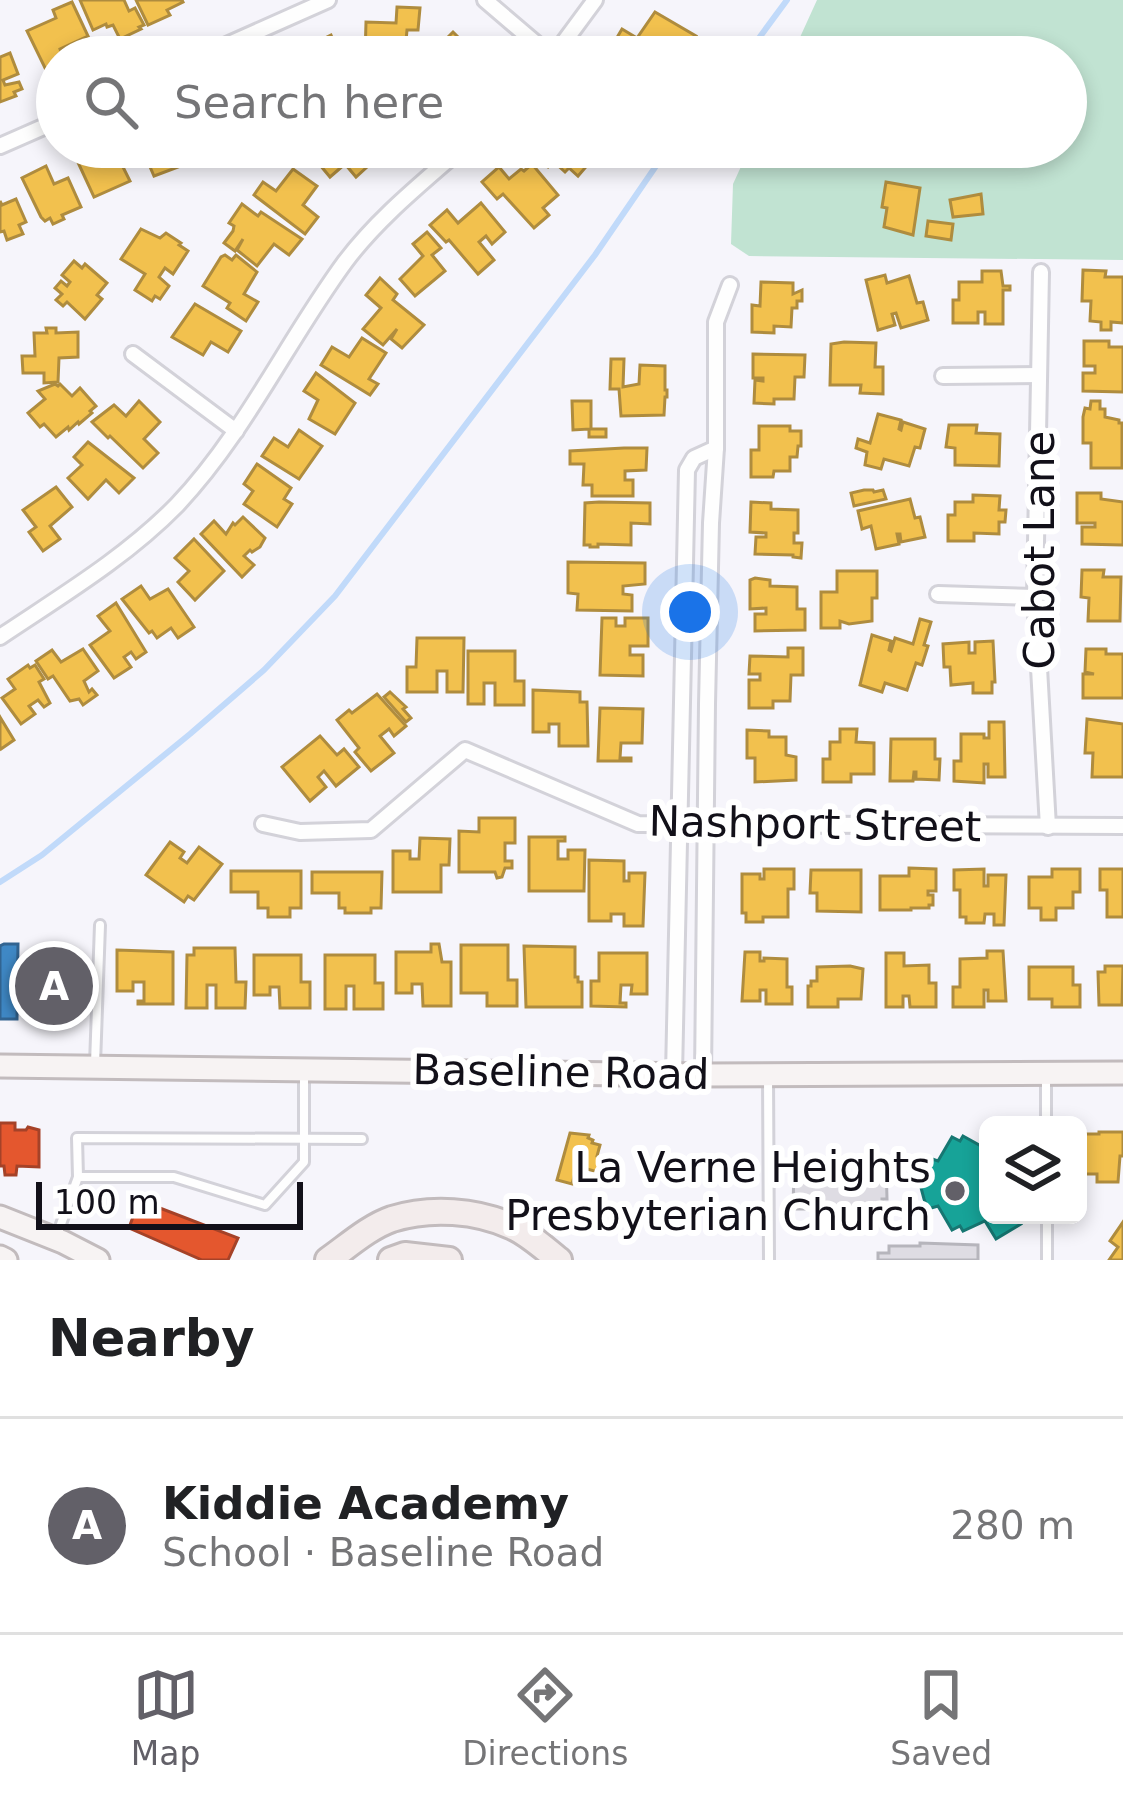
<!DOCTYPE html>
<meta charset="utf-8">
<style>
:root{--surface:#fff;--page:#f2f2f2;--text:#202124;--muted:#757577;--line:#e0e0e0;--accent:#626068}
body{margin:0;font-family:"DejaVu Sans",sans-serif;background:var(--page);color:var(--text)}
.controls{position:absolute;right:36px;bottom:36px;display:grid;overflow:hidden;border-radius:18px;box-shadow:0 6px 18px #0003}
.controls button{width:108px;height:108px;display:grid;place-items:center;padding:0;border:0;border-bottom:3px solid var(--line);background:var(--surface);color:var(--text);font:60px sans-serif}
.scale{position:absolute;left:36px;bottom:30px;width:267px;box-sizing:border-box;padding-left:12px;border:6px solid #121019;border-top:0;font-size:33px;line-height:42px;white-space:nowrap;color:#121019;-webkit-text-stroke:9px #fff;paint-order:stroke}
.you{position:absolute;left:690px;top:612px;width:42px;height:42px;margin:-30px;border:9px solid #fff;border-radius:50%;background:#1a73e8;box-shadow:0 0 0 18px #1a73e833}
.badge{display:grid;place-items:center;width:78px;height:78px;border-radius:50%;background:var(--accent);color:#fff;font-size:39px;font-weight:700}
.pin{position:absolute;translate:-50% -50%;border:6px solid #fff;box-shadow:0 3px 12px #0006}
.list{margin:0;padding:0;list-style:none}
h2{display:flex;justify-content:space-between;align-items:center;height:156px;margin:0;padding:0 48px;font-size:51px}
h2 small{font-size:39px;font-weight:400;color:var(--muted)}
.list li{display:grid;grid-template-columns:78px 1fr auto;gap:36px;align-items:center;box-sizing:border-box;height:216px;padding:0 48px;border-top:3px solid var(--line)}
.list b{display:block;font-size:45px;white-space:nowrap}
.list p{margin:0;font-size:39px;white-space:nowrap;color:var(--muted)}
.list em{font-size:39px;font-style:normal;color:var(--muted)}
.icon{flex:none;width:66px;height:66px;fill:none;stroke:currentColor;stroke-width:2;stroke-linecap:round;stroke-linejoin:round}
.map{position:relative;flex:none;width:1123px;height:1260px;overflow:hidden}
.search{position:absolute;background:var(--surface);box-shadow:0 6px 18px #0003;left:36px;right:36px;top:36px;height:132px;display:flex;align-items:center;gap:30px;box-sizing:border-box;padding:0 42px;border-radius:66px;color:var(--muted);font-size:45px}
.sheet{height:372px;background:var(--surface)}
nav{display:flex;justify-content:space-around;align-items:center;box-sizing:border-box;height:168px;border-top:3px solid var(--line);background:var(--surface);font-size:33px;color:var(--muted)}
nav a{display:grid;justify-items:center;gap:6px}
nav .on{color:var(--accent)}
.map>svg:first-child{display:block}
</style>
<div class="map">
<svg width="1123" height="1260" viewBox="0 0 1123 1260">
<rect width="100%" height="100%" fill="#f6f5fb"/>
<path fill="#c1e3d2" d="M817,0h306v260l-374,-4 -18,-12 2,-60 17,-37h316v-90h-275z"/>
<g fill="#f2c14e" stroke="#af8c3e" stroke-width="3">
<path d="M80,0h44l5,11 6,-3 9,17 -5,2 2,2 -21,10 -7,-14 -6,2 -1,-3 -13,6z"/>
<path d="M136,0h46l1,2 -16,8 3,5 -22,10z"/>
<path d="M72,2l16,34 -28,13 3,8h-6v10l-10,5 -20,-41 29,-13 -3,-8z"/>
<path d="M397,7l23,1 -2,22h-11l-2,21 -22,-2 -1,8h-17l1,-35 30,1z"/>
<path d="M655,12l41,24 -5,7 7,4 -4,7 -28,-14 -11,17 -19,-9 -5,9 -19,-11 10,-17 15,9z"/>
<path d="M453,32l14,14 -11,11h-23l8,-7 -3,-3z"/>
<path d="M331,35l9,21 -24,1 -5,-12z"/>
<path d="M10,53l8,21 -15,6 2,5 14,-3 3,7 -8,3 2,4 -16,6v-45z"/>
<path d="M94,147h29l2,5 -8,3 13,26 -36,16 -19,-41 11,-5 4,9 9,-4z"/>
<path d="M127,147h45l9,19 -27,10 -7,-16 -11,5z"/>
<path d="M305,147h55l6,7 5,-5 7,8 -22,20 -11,-13 -15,13z"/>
<path d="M550,147h57l7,7 -9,11 -19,-17 -4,5 9,8 -13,15 -9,-8 -4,4 -12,-11 -5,6 -8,-6 6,-6 4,4 3,-3 -6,-6z"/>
<path d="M532,164l26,31 -15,13 6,7 -15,13 -31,-34 -6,5 -15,-17 17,-15 10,12 12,-10 3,2z"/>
<path d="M46,166l8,18 14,-6 13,29 -19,8 2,4 -11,5 -3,-6 -5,3 -4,-4 -19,-39z"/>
<path d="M293,169l24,17 -14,19 15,12 -13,17 -51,-39 9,-13 13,9z"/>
<path d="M886,182l34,6 -7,47 -29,-8 3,-19 -5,-1z"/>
<path d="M981,194l2,20 -30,3 -3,-17z"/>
<path d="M16,199l10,23 -7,3 4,9 -16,6 -3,-9 -4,1v-31l2,4z"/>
<path d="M481,203l24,29 -13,12 -6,-8 -7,6 15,18 -16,14 -29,-34 -3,2 -16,-17 17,-15 11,13z"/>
<path d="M242,204l16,12 3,-4 41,27 -13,16 -15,-11 -17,22 -20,-16 6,-11 -8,12 -11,-8 9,-12 1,-5 -5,-3z"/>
<path d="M928,221l25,3 -2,16 -25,-4z"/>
<path d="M141,229l19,9 6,-5 15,10 -2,2 9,6 -15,23 -8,-6 -6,9 10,9 -9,13 -5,-3 -3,5 -17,-11 10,-16 -24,-15z"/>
<path d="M427,232l14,16 -9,7 13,16 -30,25 -15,-17 23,-23 -10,-12z"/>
<path d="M225,255l7,5 4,-5 21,17 -13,22 14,8 -12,19 -19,-13 3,-5 -27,-17 18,-29z"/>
<path d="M74,261l8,7 3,-4 22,19 -10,12 5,4 -17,20 -18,-17 -4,4 -7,-6 6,-6 -7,-6 6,-7 6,5 3,-4 -8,-7z"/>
<path d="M1083,270l23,1 -1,6h18v46l-12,-1v8h-10v-8l-11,-1 1,-20h-9z"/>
<path d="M982,271h19l2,15h7v4h-7v34h-18v-12h-7v11h-25v-23h6v-18h23z"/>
<path d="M885,275l2,8 22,-7 8,27 6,-1 5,18 -27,8 -5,-15 -4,1 3,11 -17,5 -12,-50z"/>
<path d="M380,278l17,16 -4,6 31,25 -22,23 -11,-9 6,-10 -14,16 -20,-16 18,-21 -15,-13z"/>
<path d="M761,282l32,1v11l9,-4v11h-5v7h-5l-1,19 -17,-1v7l-22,-1v-27l8,1z"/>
<path d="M195,304l46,27 -13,21 -17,-10 -8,13 -31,-18z"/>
<path d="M46,328h10v5l22,-1v25l-19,1 -1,24 -14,1v-10h-21l-1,-17h13l-1,-23h13z"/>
<path d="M362,338l24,15 -17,26 9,5 -8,11 -49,-30 11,-18 17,10z"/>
<path d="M1084,341h25v6h14v45l-40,-1v-18h12v-7h-11z"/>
<path d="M844,342l32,1 -1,24h8v27l-23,-1 1,-8h-31l1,-41z"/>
<path d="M753,354l52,1 -1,22h-9l-1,22h-20v5l-20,-1 1,-23 8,1v-3h-10z"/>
<path d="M611,359h13l-1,28 16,-3 1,-19 25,1v24h2v7h-2l-1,18 -43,1 -2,-27h-9z"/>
<path d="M316,373l39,30 -20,31 -26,-15 9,-19 -14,-9z"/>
<path d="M55,384l3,2 2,-2 12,12 8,-8 16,18 -6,5 2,2 -13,11 -1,-2 -9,8 -1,-3 -12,10 -12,-13 -4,3 -12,-14 17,-14 -7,-8z"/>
<path d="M139,401l21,21 -16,17 14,14 -15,15 -33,-32 -2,2 -16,-16 22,-17 12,11z"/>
<path d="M572,401h19v28h15v8h-17v-8l-16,1z"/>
<path d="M1091,401h9v8h5v8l14,3v3h3v45h-31v-25h-8v-26l2,-9 5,1z"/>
<path d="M878,414l23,6 -2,9 2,1 2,-8 22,7 -5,19 -5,-1 -6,19 -25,-7 -3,10 -16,-4 2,-13 -11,-4 2,-9 12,4z"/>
<path d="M949,425h28l-1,8 24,1 -1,32 -44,-1v-17l-9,-1z"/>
<path d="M759,426h31v5h11v15h-3l-1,11h-7v14h-16l-1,6h-22v-27h8z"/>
<path d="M299,430l23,16 -23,33 -37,-23 12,-18 14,9z"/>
<path d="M88,442l46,36 -15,15 -13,-13 -18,19 -20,-21 14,-13 -8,-8z"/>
<path d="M624,448h23l-1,22 -21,1v9h8v16h-41v-11h-9l1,-21h-14v-13z"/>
<path d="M257,464l34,24 -7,11 8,5 -15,23 -33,-23 9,-13 -9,-7z"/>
<path d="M56,487l16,20 -22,19 10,13 -17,12 -14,-19 7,-5 -13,-17z"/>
<path d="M864,490h9l1,2 9,-2 3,9 -32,7 -3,-13z"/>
<path d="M1077,493h24v6l22,3v43l-41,-1v-17h13v-4h-18z"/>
<path d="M973,495l27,1 -1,14h7l-1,12h-6v12l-25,-1v8h-26v-26h7v-13h18z"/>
<path d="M910,499l5,19 5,-1 5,20 -24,5 -1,-8h-3l2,10 -23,5 -5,-23 -9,3 -4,-18z"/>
<path d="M599,502l51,1v21l-19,-1v22l-33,-1v3h-8v-2h-6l1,-42z"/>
<path d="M751,502l20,1v6l27,1v23h-4v10h8l-1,15 -8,-1v-2l-38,-1 1,-17h10v-4l-16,-1z"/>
<path d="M243,517l22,21 -5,9 -8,5 -2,-2 -6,6 10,9 -12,12 -41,-43 13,-13 12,13 7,-11 2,2z"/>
<path d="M194,539l30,32 -29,29 -17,-18 11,-11 -14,-13z"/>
<path d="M568,562l77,1v21l-22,2v8l9,1v16l-55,-1 1,-16 -10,-1z"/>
<path d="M1082,570h22l-1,7h18l-1,44h-32l1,-23 -8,-1z"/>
<path d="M837,571h40v27h-5v23l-23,3 -9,-3v7h-19v-36h16z"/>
<path d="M755,578l15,2v6l27,1v22h8v21l-50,1v-17h11v-6l-16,1v-29z"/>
<path d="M141,586l9,13 18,-10 26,38 -16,11 -7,-10 -14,10 -5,-7 -3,2 -27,-34z"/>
<path d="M116,603l30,49 -10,7 -5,-7 -7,5 7,10 -17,11 -24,-33 20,-14 -12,-15z"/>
<path d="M602,618h14v8h9v-8h23v28h-18v9h13v21l-43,-1z"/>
<path d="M920,619l11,3 -7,23 4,1 -6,19 -6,-2 -9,27 -22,-7 -3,9 -22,-7 12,-50 19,6 -2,9 2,1 4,-13 18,6z"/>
<path d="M417,638h47l-1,54h-16v-21h-10v21h-30v-25h9z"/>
<path d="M993,641l2,41h-3v11h-19v-10l-22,2 -1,-18h-6l-1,-23 26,-2v11h6v-11z"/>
<path d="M788,648h15v27h-12l-1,26h-17v7h-24v-28h11v-6h-11l1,-18 38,1z"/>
<path d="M83,649l15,22 -14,10 5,11 3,-3 5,6 -14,10 -4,-6 -9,2 -17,-25 -5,3 -12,-18 16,-11 9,12z"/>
<path d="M1086,649h20v5h17v44h-40v-24h11l-9,-2z"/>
<path d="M468,651h47v30h9v24h-29v-22h-11v21h-16z"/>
<path d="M28,665l2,3 5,-3 9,14 -5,3 11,21 -6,4 -6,-7 -9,6 6,8 -14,10 -19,-26 13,-9 -7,-10z"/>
<path d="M533,690l47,2v10h7l1,44h-29v-22h-10v8h-16z"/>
<path d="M390,692l16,15 -3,2 8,9 -5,4 -22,-25z"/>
<path d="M377,694l29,32 -12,10 -5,-7 -9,7 14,17 -23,18 -16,-19 4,-4 -22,-28 12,-10 3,3z"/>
<path d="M600,708l43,1 -1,34h-21l-1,15h11v3h-33z"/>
<path d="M0,717l14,23 -13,9 -1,-2z"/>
<path d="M1087,719l36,5v53h-31l1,-24h-8z"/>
<path d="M989,722h15l1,55h-17v-13h-4v19l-30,-2v-20h7v-27h23v4h5z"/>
<path d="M840,729h17l-1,13 18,1v31h-23v8h-28v-23h7v-17h10z"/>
<path d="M747,730l22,1v6h17v18l10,2v23l-41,2v-24h-8z"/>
<path d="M320,736l17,19 7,-6 15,18 -23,19 -12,-15 -6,6 8,10 -16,14 -28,-34z"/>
<path d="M891,739h44v20h5l-1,21 -23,-1v-7h-2l-1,9h-23z"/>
<path d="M479,818h36v25h-10v18h7v7h-7l-3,9 -5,1 -2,-6h-36v-41l20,1z"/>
<path d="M529,837h36v4h-7v18h10v-9h17l-1,41h-55z"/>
<path d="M420,838l30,1 -1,26h-8v27h-48v-41h17v8h9z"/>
<path d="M170,842l14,10 -4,6 7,5 12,-16 23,17 -28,36 -6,-4 -4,6 -38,-27z"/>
<path d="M589,860l35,1v20h5v-8h16l-2,53h-19v-12h-13v7h-22z"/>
<path d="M909,868l27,1v22h-8v4h5v10h-4v3h-18v2h-31v-34h29z"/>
<path d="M764,869h30v20h-6v28h-25v5h-17v-9h-4v-39h18v5h4z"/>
<path d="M984,869v17h4v-11h18l-2,50h-10v-11h-9l-1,9h-18v-6h-6v-27h-6v-20z"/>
<path d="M1052,869h28v23h-7v16h-17v12h-15v-12h-12v-31h23z"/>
<path d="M1100,869h23v48h-16v-27h-7z"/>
<path d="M811,870h50v42l-44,-1v-18h-7z"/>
<path d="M231,871h70v37h-11v9h-22v-9h-10v-16h-27z"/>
<path d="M312,872h70l-1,36h-10v5h-26v-5h-6v-15h-27z"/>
<path d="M431,944h8l3,18h9v44h-28l-1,-22h-10v9h-16v-41h35z"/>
<path d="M461,945h47v35h9v26h-30v-13h-26z"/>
<path d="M524,946l51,1v30h3v5h4v25h-56z"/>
<path d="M194,948h41l1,34h10l-1,26h-29v-23h-9v23h-21l1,-53h7z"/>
<path d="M117,950l56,2v52h-35v-3h6v-19h-11v9h-16z"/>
<path d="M987,951h16l3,50h-18v-11h-4v17h-31v-20h7v-28l27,-1z"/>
<path d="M745,952h15v9h4v-3l23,1v28h5v17h-26v-14h-6v11h-18z"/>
<path d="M599,953h48v41h-16l1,-9h-11l-1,18h6v4l-35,-1v-25h8z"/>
<path d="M886,953h18v13l25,-1v18h7v24h-26l-1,-11h-6v11h-17z"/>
<path d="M254,955h47v27h9v26h-30l-1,-21h-9v8h-16z"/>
<path d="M325,955h50v28h8v26h-29v-23h-8v23h-21z"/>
<path d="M850,966l13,3 -2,30h-23v8h-30v-21h3v-5h6v-14z"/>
<path d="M1105,966h18l-1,39h-23l-1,-33h7z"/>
<path d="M1029,967h44v18h7v22h-28v-8h-23z"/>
<path d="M1099,1132h24v24h-3l-2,26h-21v-8h-14v-40h16z"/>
<path d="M570,1133l19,2 -1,3 5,2 -1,3 8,2 -3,11 8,3 -4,14 -24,-7 -5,18 -15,-4z"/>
<path d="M1123,1222v38h-14l9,-13 -8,-6z"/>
</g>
<g fill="#e4572e" stroke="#a54228" stroke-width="3">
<path d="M0,1123h15v7h11l2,-3 11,3v37l-22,-1 -1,9h-11l-1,-9h-4z"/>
<path d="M139,1200l99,38 -10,22h-26l-73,-32z"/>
</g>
<path fill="#3f88c5" stroke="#326491" stroke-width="3" d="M4,944h14l-1,75h-17v-73z"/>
<path fill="#17a398" stroke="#167772" stroke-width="3" d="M963,1136l25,14v65h28l5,9 -25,15 -11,-18 -22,10 -3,-5 -8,4 -14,-24 -10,3 -4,-10 -4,-15 9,-26 9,3 14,-24 8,4z"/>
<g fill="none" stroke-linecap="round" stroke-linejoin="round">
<g stroke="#c1dafa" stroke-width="6">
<path d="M745,57l42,-57"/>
<path d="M0,882l42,-27 148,-121 74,-64 71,-74 260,-341 74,-108"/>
</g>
</g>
<g fill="#dedce3" stroke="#b6b5bc" stroke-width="3">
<path d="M801,1159h32v17h22v-14h31l1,37h-5v10h-89l1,-42h7z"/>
<path d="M920,1243l58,2v15h-100v-7h11v-7h31z"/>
</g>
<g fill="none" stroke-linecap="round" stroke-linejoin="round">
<defs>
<g id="service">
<path d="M95,1064l5,-139"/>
<path d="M1046,1075v50"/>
<path d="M768,1076l1,184"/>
<path d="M78,1177h96l91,28 39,-43v-92"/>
<path d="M1047,1215v45"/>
<path d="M56,1238l22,-61 -1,-39 285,1"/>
</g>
<g id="minor">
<path d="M485,0l67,57"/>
<path d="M200,57l128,-57"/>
<path d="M553,57l42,-57"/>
<path d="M0,146l57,-25"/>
<path d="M1041,272l-6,325 13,230"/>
<path d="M133,354l103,77"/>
<path d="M943,376l96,-1"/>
<path d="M938,594l97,3"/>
<path d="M0,637c61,-41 125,-79 177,-132 68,-72 110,-164 168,-243 33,-44 77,-79 118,-115"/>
<path d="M263,824l37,8 71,-2 94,-80 173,74 485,2"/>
<path d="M674,1074l13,-604 7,-12 22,-10"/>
<path d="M703,1075l4,-371 4,-181 5,-75v-126l14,-37"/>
</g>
<g id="primary">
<path d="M0,1066l703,9 420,-2"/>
<path d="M0,1217l63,25 35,18"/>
<path d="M0,1257l6,3"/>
</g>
<g id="motorway">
<path d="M328,1260c20,-14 41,-33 64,-41 38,-12 85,-9 121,8 16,7 32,22 46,33"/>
<path d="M391,1260l14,-5 44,5"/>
</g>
</defs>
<use href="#service" stroke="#d3d2d9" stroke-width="14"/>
<use href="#minor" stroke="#d3d2d9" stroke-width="20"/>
<use href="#primary" stroke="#c2bbbd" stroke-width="27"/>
<use href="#motorway" stroke="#c2bbbd" stroke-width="30"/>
<use href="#service" stroke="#fefefe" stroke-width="8"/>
<use href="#minor" stroke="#fefefe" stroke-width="14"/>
<use href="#primary" stroke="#f7f3f3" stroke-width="21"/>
<use href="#motorway" stroke="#f3ecec" stroke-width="24"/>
</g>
<circle fill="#626068" stroke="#fff" stroke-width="4.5" cx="955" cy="1191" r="12"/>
<g text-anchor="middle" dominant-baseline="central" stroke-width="12" stroke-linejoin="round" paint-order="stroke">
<g font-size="42" fill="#121019" stroke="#fff">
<text transform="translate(1039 550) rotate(-90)">Cabot Lane</text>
<text transform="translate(815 824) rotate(1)">Nashport Street</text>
<text transform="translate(561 1072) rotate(1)">Baseline Road</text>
</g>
<g font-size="42" fill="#121019" stroke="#fff" text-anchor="end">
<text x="931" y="1167">La Verne Heights<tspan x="931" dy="48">Presbyterian Church</tspan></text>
</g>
</g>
</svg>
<div class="controls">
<button><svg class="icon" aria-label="layers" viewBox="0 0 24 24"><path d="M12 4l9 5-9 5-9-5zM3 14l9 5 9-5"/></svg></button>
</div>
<div class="scale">100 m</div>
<div class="you"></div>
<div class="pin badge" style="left:54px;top:986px">A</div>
<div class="search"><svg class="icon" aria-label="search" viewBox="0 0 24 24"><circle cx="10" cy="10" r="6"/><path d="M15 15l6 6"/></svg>Search here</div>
</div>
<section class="sheet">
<h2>Nearby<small></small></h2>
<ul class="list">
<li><span class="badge">A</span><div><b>Kiddie Academy</b><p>School · Baseline Road</p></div><em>280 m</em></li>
</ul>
</section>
<nav>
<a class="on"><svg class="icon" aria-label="map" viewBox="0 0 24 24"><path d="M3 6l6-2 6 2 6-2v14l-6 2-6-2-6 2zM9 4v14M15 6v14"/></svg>Map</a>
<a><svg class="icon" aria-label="directions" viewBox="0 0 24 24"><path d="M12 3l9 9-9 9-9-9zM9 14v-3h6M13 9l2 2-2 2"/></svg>Directions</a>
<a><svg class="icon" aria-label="saved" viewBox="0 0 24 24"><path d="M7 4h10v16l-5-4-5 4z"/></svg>Saved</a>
</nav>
